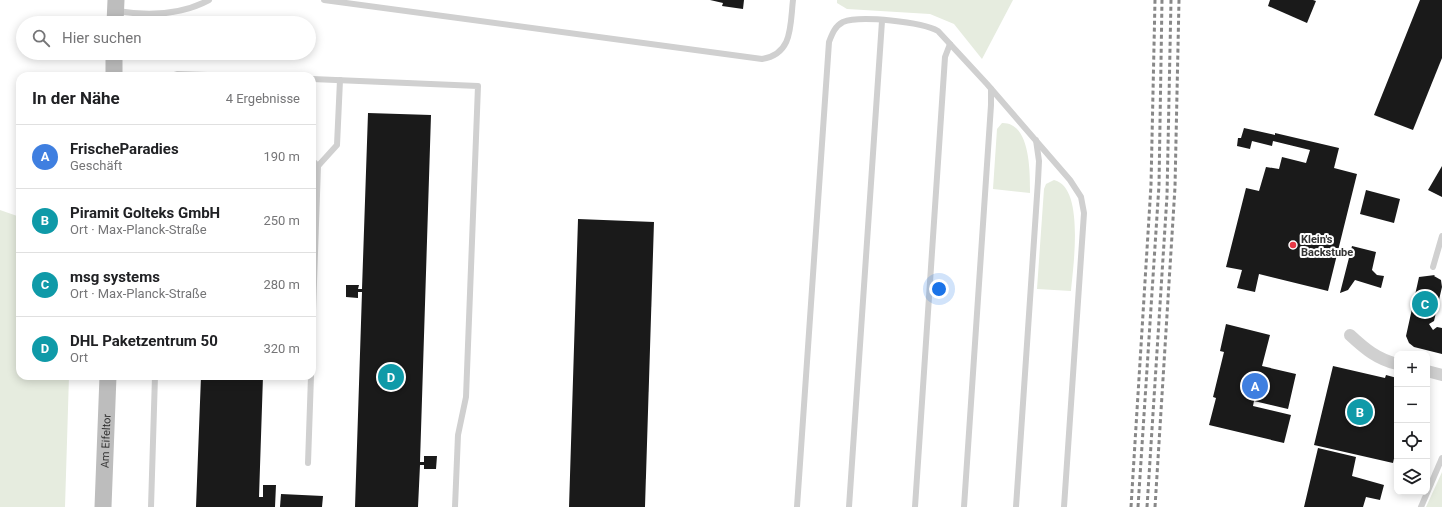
<!DOCTYPE html>
<html lang="de">
<meta charset="utf-8">
<style>
:root{--surface:#fff;--page:#f6f6f6;--text:#202124;--muted:#757577;--line:#e0e0e0;--accent:#e63946}
body{margin:0;font-family:Roboto,sans-serif;background:var(--page);color:var(--text)}
.controls{position:absolute;right:12px;bottom:12px;display:grid;overflow:hidden;border-radius:8px;box-shadow:0 2px 10px #0003}
.controls button{width:36px;height:36px;display:grid;place-items:center;padding:0;border:0;border-bottom:1px solid var(--line);background:var(--surface);color:var(--text);font:20px sans-serif}
.you{position:absolute;left:939px;top:289px;width:14px;height:14px;margin:-10px;border:3px solid #fff;border-radius:50%;background:#1a73e8;box-shadow:0 0 0 6px #1a73e833}
.badge{display:grid;place-items:center;width:26px;height:26px;border-radius:50%;background:var(--accent);color:#fff;font-size:13px;font-weight:700}
.pin{position:absolute;translate:-50% -50%;border:2px solid #fff;box-shadow:0 1px 4px #0006}
.list{margin:0;padding:0;list-style:none}
h2{display:flex;justify-content:space-between;align-items:center;height:52px;margin:0;padding:0 16px;font-size:17px}
h2 small{font-size:13px;font-weight:400;color:var(--muted)}
.list li{display:grid;grid-template-columns:26px 1fr auto;gap:12px;align-items:center;box-sizing:border-box;height:64px;padding:0 16px;border-top:1px solid var(--line)}
.list b{display:block;font-size:15px;white-space:nowrap}
.list p{margin:0;font-size:13px;white-space:nowrap;color:var(--muted)}
.list em{font-size:13px;font-style:normal;color:var(--muted)}
.icon{flex:none;width:22px;height:22px;fill:none;stroke:currentColor;stroke-width:2;stroke-linecap:round;stroke-linejoin:round}
.map{position:relative;flex:none;width:1442px;height:507px;overflow:hidden}
.search{position:absolute;background:var(--surface);box-shadow:0 2px 10px #0003;left:16px;top:16px;width:300px;height:44px;display:flex;align-items:center;gap:10px;box-sizing:border-box;padding:0 14px;border-radius:22px;color:var(--muted);font-size:15px}
.panel{position:absolute;background:var(--surface);box-shadow:0 2px 10px #0003;left:16px;top:72px;width:300px;height:308px;border-radius:12px}
.map>svg:first-child{display:block}
</style>
<div class="map">
<svg width="1442" height="507" viewBox="0 0 1442 507">
<rect width="100%" height="100%" fill="#fff"/>
<g fill="#e6ecdf">
<path d="M837,0h176l-31,59 -28,-35 -24,-10 -83,-5 -10,-6z"/>
<path d="M1002,123c29,-1 28,51 28,70l-37,-4 4,-60z"/>
<path d="M1054,180c31,7 19,87 17,111l-34,-2 7,-100 2,-5z"/>
<path d="M0,210l20,7v159h49l-4,131h-65z"/>
<path d="M1442,472v35h-16z"/>
</g>
<g fill="#1a1a1a">
<path d="M710,0h34l-1,9 -21,-3 1,-3z"/>
<path d="M1270,0h43l3,1 -9,22 -39,-17z"/>
<path d="M1420,0h22v58l-29,72 -39,-15z"/>
<path d="M368,113l63,2 -11,347h4v-6h13l-1,13h-12v-4h-4l-2,42h-63l7,-215h-4v6l-12,-1v-12h13l-1,4h4z"/>
<path d="M1244,128l31,7v-2l64,15 -5,20 23,6 -29,117 -69,-17 -4,18 -18,-4 5,-18 -16,-3 20,-79 13,3 7,-24 13,2 3,-12 24,6 4,-13 -37,-9 -1,5 -20,-5 -2,8 -13,-3 1,-8h3z"/>
<path d="M1442,166v31l-14,-7z"/>
<path d="M1366,190l34,9 -6,24 -34,-9z"/>
<path d="M578,219l76,3 -9,285h-76z"/>
<path d="M1352,246l24,6 -4,18 5,5 7,1 -3,12 -26,-8 -7,10 -8,3z"/>
<path d="M1435,275l-1,1 7,4 1,7 -8,34 -5,3 4,6 4,-3 5,1v26l-28,-7 -5,-4 -3,-7 13,-59z"/>
<path d="M1226,324l44,11 -8,31 34,8 -8,35 -34,-8 -1,5 38,9 -7,28 -75,-18 7,-27 -3,-1 11,-45 -4,-1z"/>
<path d="M1333,366l52,12 1,-3 11,3v67l-4,18 -79,-18z"/>
<path d="M201,376h62l-4,121h4v-12h13l-1,22h-79z"/>
<path d="M1318,448l38,9 -4,19 32,9 -4,15 -14,-3 -3,10h-59z"/>
<path d="M281,494l42,2 -1,11h-42z"/>
</g>
<g fill="none" stroke-linecap="round" stroke-linejoin="round">
<g stroke="#d0d0d0" stroke-width="6">
<path d="M324,0l438,59c31,-5 28,-33 31,-59"/>
<path d="M117,11c31,5 64,4 92,-11"/>
<path d="M171,76l6,-2 61,2"/>
<path d="M312,79l166,7 -12,311 -8,38 -3,72"/>
<path d="M312,160l6,6"/>
<path d="M1433,267l9,-31"/>
<path d="M312,340l6,-174 19,-21 3,-65"/>
<path d="M308,463l3,-87"/>
<path d="M151,507l4,-131"/>
<path d="M797,507l32,-465c3,-8 6,-16 14,-20 17,-7 79,0 95,9l49,53 83,96 11,17 3,16 -20,294"/>
<path d="M849,507l33,-486"/>
<path d="M915,507l30,-450 5,-13"/>
<path d="M964,507l27,-402v-16"/>
<path d="M1016,507l22,-326 1,-20 -3,-21"/>
<path d="M1421,507l21,-49"/>
</g>
<g stroke="#d0d0d0" stroke-width="12">
<path d="M1350,335c15,14 27,24 47,29"/>
<path d="M1427,371l15,4"/>
</g>
<g stroke="#bdbdbd" stroke-width="17">
<path d="M115,23l1,-23"/>
<path d="M114,76v-23"/>
<path id="s1" d="M103,507l5,-131"/>
</g>
<g stroke="#888" stroke-width="3" stroke-dasharray="4 3" stroke-linecap="butt">
<path d="M1131,507l20,-322 4,-185"/>
<path d="M1138,507l21,-322 3,-185"/>
<path d="M1147,507l20,-311 4,-196"/>
<path d="M1155,507l20,-320 4,-187"/>
</g>
</g>
<circle fill="#e63946" stroke="#fff" stroke-width="1.5" cx="1293" cy="245" r="4"/>
<g text-anchor="middle" dominant-baseline="central" stroke-width="4" stroke-linejoin="round" paint-order="stroke">
<g font-size="11" font-weight="bold" fill="#333" stroke="#fff" text-anchor="start">
<text x="1301" y="239">Klein's<tspan x="1301" dy="13">Backstube</tspan></text>
</g>
<g font-size="11" fill="#333" stroke="#fff">
<text stroke="none"><textPath href="#s1" startOffset="66">Am Eifeltor</textPath></text>
</g>
</g>
</svg>
<div class="controls">
<button>+</button>
<button>−</button>
<button><svg class="icon" aria-label="locate" viewBox="0 0 24 24"><circle cx="12" cy="12" r="6"/><path d="M12 2v4M12 18v4M2 12h4M18 12h4"/></svg></button>
<button><svg class="icon" aria-label="layers" viewBox="0 0 24 24"><path d="M12 4l9 5-9 5-9-5zM3 14l9 5 9-5"/></svg></button>
</div>
<div class="you"></div>
<div class="pin badge" style="left:1255px;top:386px;background:#3f7fe0">A</div>
<div class="pin badge" style="left:1360px;top:412px;background:#0f9aa8">B</div>
<div class="pin badge" style="left:1425px;top:304px;background:#0f9aa8">C</div>
<div class="pin badge" style="left:391px;top:377px;background:#0f9aa8">D</div>
<div class="search"><svg class="icon" aria-label="search" viewBox="0 0 24 24"><circle cx="10" cy="10" r="6"/><path d="M15 15l6 6"/></svg>Hier suchen</div>
<section class="panel">
<h2>In der Nähe<small>4 Ergebnisse</small></h2>
<ul class="list">
<li><span class="badge" style="background:#3f7fe0">A</span><div><b>FrischeParadies</b><p>Geschäft</p></div><em>190 m</em></li>
<li><span class="badge" style="background:#0f9aa8">B</span><div><b>Piramit Golteks GmbH</b><p>Ort · Max-Planck-Straße</p></div><em>250 m</em></li>
<li><span class="badge" style="background:#0f9aa8">C</span><div><b>msg systems</b><p>Ort · Max-Planck-Straße</p></div><em>280 m</em></li>
<li><span class="badge" style="background:#0f9aa8">D</span><div><b>DHL Paketzentrum 50</b><p>Ort</p></div><em>320 m</em></li>
</ul>
</section>
</div>
